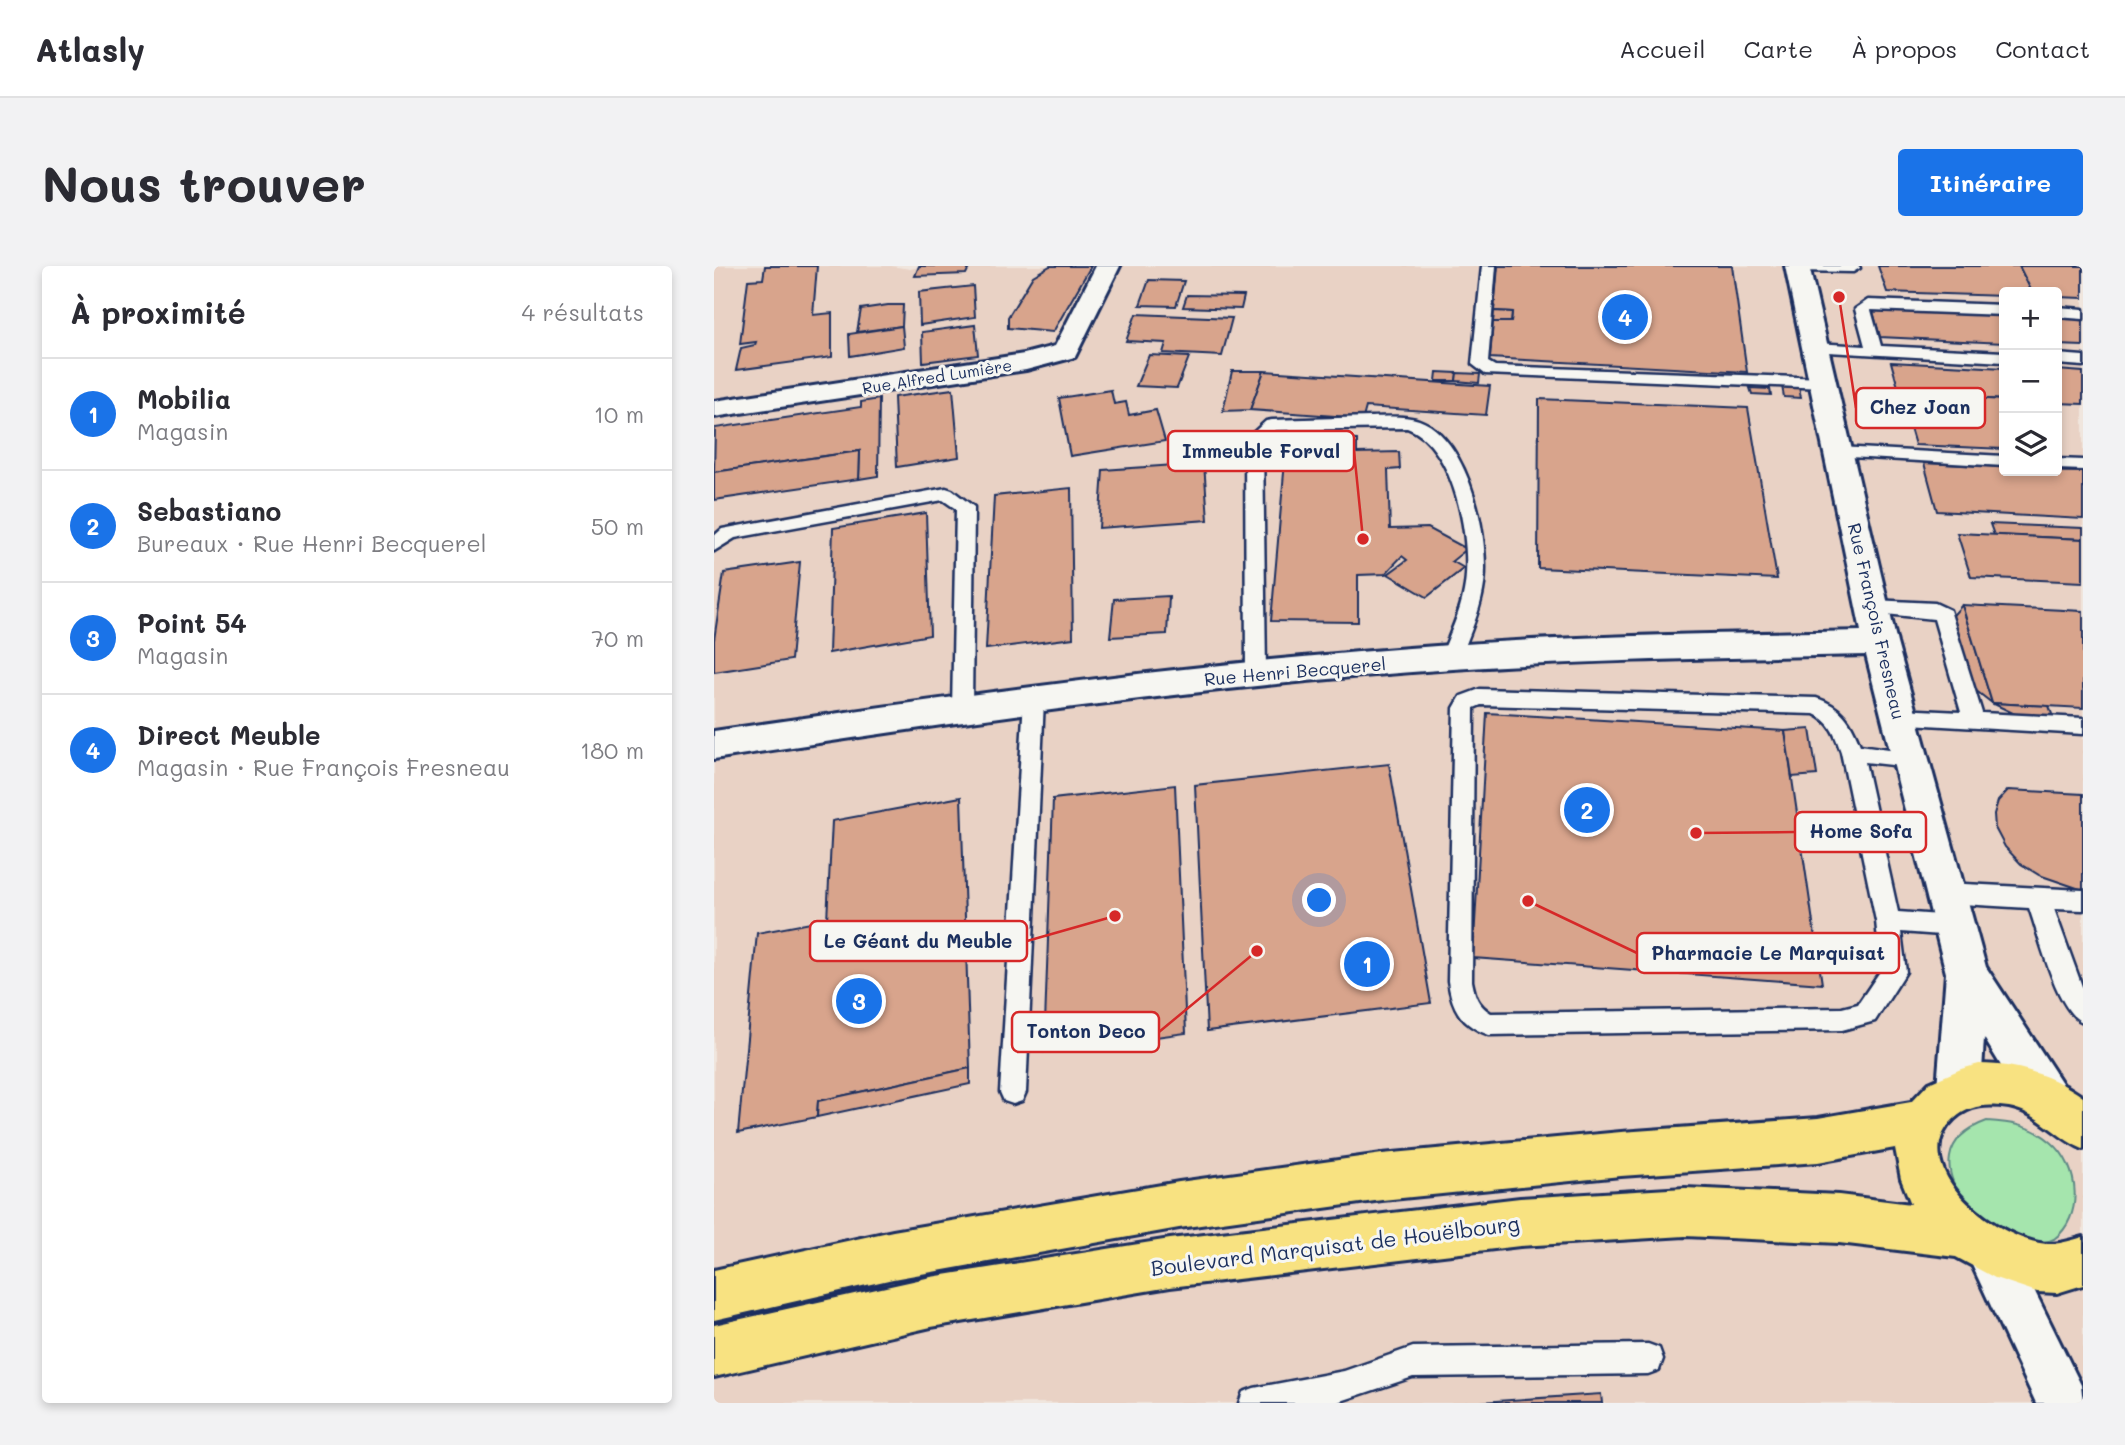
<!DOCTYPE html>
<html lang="fr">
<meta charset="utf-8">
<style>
:root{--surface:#fff;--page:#f2f2f3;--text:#2b2b33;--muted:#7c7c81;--line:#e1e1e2;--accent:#1a73e8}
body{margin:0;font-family:Mali,sans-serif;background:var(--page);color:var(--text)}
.controls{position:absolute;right:21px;top:21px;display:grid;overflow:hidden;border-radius:7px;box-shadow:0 4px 10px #0003}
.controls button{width:63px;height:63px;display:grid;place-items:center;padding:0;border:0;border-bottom:2px solid var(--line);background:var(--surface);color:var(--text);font:35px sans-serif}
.you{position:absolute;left:606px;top:635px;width:24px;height:24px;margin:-18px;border:5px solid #fff;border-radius:50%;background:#1a73e8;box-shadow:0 0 0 10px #1a73e833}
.badge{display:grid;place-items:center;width:46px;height:46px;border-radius:50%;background:var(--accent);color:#fff;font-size:23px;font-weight:700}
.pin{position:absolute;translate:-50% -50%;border:4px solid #fff;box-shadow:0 2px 7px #0006}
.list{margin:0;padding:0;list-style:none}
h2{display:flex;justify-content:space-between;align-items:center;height:91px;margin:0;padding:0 28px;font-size:30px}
h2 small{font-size:23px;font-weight:400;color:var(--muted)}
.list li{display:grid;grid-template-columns:46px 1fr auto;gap:21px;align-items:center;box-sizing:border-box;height:112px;padding:0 28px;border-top:2px solid var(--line)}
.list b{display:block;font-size:26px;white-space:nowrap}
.list p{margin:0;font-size:23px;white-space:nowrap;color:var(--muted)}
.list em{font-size:23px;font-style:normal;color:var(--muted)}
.icon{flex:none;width:38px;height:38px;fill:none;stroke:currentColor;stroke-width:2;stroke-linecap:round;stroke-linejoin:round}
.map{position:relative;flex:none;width:1369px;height:1137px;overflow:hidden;border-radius:7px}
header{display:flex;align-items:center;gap:42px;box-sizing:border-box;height:98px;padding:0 35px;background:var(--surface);border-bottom:2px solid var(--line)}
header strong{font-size:33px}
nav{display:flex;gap:38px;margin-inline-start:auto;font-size:24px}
.intro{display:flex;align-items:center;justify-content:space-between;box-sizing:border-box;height:168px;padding:0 42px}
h1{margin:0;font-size:49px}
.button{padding:18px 32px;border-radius:7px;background:var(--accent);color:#fff;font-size:24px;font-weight:700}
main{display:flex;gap:42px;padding:0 42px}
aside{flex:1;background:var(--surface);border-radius:7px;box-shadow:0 4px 10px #0003}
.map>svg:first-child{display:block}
</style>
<header>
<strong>Atlasly</strong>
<nav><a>Accueil</a><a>Carte</a><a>À propos</a><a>Contact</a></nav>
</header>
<div class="intro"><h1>Nous trouver</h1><a class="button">Itinéraire</a></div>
<main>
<aside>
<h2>À proximité<small>4 résultats</small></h2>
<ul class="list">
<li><span class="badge">1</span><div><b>Mobilia</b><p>Magasin</p></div><em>10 m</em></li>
<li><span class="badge">2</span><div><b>Sebastiano</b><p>Bureaux · Rue Henri Becquerel</p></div><em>50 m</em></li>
<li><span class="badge">3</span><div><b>Point 54</b><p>Magasin</p></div><em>70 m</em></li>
<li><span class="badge">4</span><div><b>Direct Meuble</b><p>Magasin · Rue François Fresneau</p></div><em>180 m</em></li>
</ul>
</aside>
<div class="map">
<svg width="1369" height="1137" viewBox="0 0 1369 1137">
<rect width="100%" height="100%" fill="#f0e6de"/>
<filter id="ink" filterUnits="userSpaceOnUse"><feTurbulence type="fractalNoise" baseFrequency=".0143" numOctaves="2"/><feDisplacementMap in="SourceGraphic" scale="14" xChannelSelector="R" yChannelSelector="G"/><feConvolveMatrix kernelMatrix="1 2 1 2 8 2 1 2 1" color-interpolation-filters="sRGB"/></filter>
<g filter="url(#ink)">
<path fill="#e9d2c5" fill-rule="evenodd" d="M0,0h177l19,3 13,-3h1160v1137h-1369zM1290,26h53v179h-53z"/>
<path fill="#a5e5ad" stroke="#608a86" stroke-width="2" d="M1273,855c23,1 46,5 64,21 30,25 32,76 3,97 -53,25 -162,-84 -67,-118z"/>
<g fill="#d8a48c" stroke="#1b2f5e" stroke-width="2">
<path d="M51,0h52l-4,49 19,-2v44l-96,13 5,-22 14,-3 1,-3 -16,2 8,-64 15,-1z"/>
<path d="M205,0h51l-4,8 -51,2z"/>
<path d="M336,0h41l-38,66 -45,-4v-11l25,-41z"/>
<path d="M784,0h234l15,106 -257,-14 3,-36h18l1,-10 -18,-1z"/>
<path d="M1164,0h141l13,26h-28v4l-117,-4z"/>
<path d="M1305,0h64v32l-26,-1v-5h-25z"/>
<path d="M435,14l35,1 -8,25 -36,-1z"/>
<path d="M259,20l2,31 -55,8 -1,-33z"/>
<path d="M473,29l57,1 -3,13 -58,-2z"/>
<path d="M174,39h15l-1,21 -45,6 4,-23z"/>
<path d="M1158,42l132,6v29l-124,-6z"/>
<path d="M780,45l18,1 -1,10h-18z"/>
<path d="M422,48l96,4 -10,38 -59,-3 3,-10 -40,-2z"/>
<path d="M1343,50l26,1v29l-26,-1z"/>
<path d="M261,59l3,30 -55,7 -1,-30z"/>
<path d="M188,60l2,21 -54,9 -1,-22z"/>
<path d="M435,89l40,2 -12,31 -41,-2z"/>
<path d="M1177,96l113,6v32l-104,-6z"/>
<path d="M1343,104l26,2v32l-26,-1z"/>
<path d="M518,105h32l-14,39 -27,1z"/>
<path d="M550,105l226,15 -4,29 -120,-8 -3,11 -113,-8z"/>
<path d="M723,106l20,1 -1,8h-20z"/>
<path d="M743,107l23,1 -1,9 -23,-2z"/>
<path d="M1068,120l17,1 2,11 -17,-1z"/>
<path d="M1036,122l20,1 1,6 -19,-1z"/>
<path d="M239,123l6,68 -62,10 -3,-70z"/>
<path d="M397,124l3,14 12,-2 3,13 27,-5 9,31 -95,15 -11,-58z"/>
<path d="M1186,128l104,6v49l-89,-4z"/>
<path d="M165,133l-1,77 -19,3 1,-28 -146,21 1,-44 146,-21v-5z"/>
<path d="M825,133l209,9 29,171 -239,-11z"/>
<path d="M573,172l70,2v13l42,-1 1,17 -12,1 2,59 38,-1 39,21 -15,12 12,7 -37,29 -39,-23 19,-14 -5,-4 -17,18 -27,1v47l-87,-1z"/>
<path d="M146,185l-1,28 -145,21v-28z"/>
<path d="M490,197l4,57 -109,8 4,-58z"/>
<path d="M1210,197l80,4v4l79,1v47l-146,-8z"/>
<path d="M357,222l2,150 -87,11 8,-153z"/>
<path d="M212,247l4,122 -101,18 4,-125z"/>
<path d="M1276,258l93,4v11l-89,-4z"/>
<path d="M1243,267l126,6v43l-112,-5z"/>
<path d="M86,296l-9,98 -77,12v-32l10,-67z"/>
<path d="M455,330l-2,38 -57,3 4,-38z"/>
<path d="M1248,339l30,98 -26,-20 -18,-62z"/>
<path d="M1248,339l121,6v97l-91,-5z"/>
<path d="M1278,437l57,3 4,11 -36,-2z"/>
<path d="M773,447l298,18 37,253 -349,-26z"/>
<path d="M1096,463l7,46 -25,2 -7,-46z"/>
<path d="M675,498l42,239 -224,28 -12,-246z"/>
<path d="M461,519l11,248 -142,19 9,-253z"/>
<path d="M1294,524l75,4v96l-44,-15 -18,-11 -16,-17 -10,-19 -1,-14 4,-13z"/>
<path d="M247,531l9,271 -152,33 -1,16 -79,16 19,-200 70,-13 5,-99z"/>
<path d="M256,802v16l-153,33 1,-16z"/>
<path d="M887,1128l1,9h-137z"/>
</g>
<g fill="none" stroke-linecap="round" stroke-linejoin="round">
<defs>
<g id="lane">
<path d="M768,0h14l-8,96 7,4 329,12 8,5 -8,5 -339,-14 -13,-10z"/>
<path d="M1076,0h69l1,2 -7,4 -56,-1 -5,-1z"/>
<path d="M1154,34l136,5v10l-133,-5 10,36 123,6v10l-194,-11 -2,-3 8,-5 49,3 -10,-37z"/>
<path d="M1343,41l26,2v10l-26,-2z"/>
<path d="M1343,88l26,2v10l-26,-2z"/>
<path d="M657,151c15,0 33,-2 48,3 51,18 73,124 64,171 -4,23 -14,44 -22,66l-3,5h-14l-3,-5c8,-22 19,-43 23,-66 9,-45 -8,-145 -57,-163l-131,2 -13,12 3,231 -3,5 -7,2 -7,-2 -3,-5 -1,-233 21,-19 6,-1z"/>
<path d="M1125,181l165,9v10l-171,-10 -3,-4z"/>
<path d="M1343,193l26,1v10l-26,-1z"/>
<path d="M232,222l6,2 22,17 -2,202 -3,5 -7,3 -7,-3 -3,-5 4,-200 -13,-9 -208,38 -21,13v-15l8,-7z"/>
<path d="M1159,334l62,3 15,7 32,103 101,5v16l-191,-11 -4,-6 4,-6 7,-2 62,3 -27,-93 -68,-7 -3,-5 3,-5z"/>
<path d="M766,423l336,9c25,8 35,23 44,47l58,8 3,6 -3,6 -8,2 -45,-5 33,150 56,4 9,3 3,7 -3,7 -9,3 -53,-4 5,40 -31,49 -33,9 -353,5c-28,-10 -37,-26 -41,-54l6,-273 7,-12zM767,439l333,9c17,8 21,21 27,38l35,169 5,49 -23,34 -16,4 -351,5c-14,-9 -16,-17 -19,-32l2,-273z"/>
<path d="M320,426l7,3 3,5 -18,392 -4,9 -9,3 -9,-3 -4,-9 24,-392 3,-5z"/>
<path d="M1231,617l138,7v20l-29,-1 29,80v33c-26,-9 -44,-87 -54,-114l-84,-5 -8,-3 -4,-7 4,-7z"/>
<path d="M934,1078l11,4 4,11 -4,11 -11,4 -235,3 -78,26h-96l4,-11 11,-4 90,-17 69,-24z"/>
</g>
<g id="street">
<path d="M382,0h24l-45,91 -49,13 -312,47v-16l310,-47 31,-8z"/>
<path d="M1071,0h24l88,377 89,324 76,116 6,15 -6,15 -16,6 -16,-6 -46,-75 -3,50 -6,15 -16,6 -16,-6 -6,-15 9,-115 -80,-318c-138,3 -275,5 -413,14 -248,17 -494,52 -739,90v-28c244,-36 489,-69 736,-86 137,-10 274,-11 411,-14z"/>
<path d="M1276,962l17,7 74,150 2,18h-47l-70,-151 7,-17z"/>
</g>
<path id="primary" d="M1265,798c38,0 73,11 104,33v52c-27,-11 -43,-36 -74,-42 -20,-3 -39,-3 -55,12 -52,48 47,126 98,125 11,-1 21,-4 31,-7v48l-26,8 -20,-1 -42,-14 -39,-21 -117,-14 -154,-7 -165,10 -350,41 -239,40 -217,50v-52l217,-48 239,-38 350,-41 165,-10 154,7 72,9 -10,-25 -6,-31 -77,14 -197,14 -239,24 -203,28 -286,51 -179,41v-50l179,-39 286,-49 203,-28 239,-22 197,-14 93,-16 18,-19 32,-14z"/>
</defs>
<use href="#lane" stroke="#1b2f5e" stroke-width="5"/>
<use href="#street" stroke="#1b2f5e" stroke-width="6"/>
<use href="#primary" stroke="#1b2f5e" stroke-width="6"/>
<use href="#lane" fill="#f6f6f2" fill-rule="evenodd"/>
<use href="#street" fill="#f6f6f2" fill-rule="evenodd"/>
<use href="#primary" fill="#f8e281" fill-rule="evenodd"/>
</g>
</g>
<g text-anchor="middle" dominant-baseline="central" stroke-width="6" stroke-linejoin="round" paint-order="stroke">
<g font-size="16" fill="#1b2f5e" stroke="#f6f6f2">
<text transform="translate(223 110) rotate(-9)">Rue Alfred Lumière</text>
</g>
<g font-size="18" fill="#1b2f5e" stroke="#f6f6f2">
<text transform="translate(1163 355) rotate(77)">Rue François Fresneau</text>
<text transform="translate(581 405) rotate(-5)">Rue Henri Becquerel</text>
</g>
<g font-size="21" fill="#1b2f5e" stroke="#f6f6f2">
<text transform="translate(621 979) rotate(-7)">Boulevard Marquisat de Houëlbourg</text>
</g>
</g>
<path fill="none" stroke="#d62828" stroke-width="2.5" d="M1125 31L1142 142M649 273L640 185M982 567L1081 566M401 650L313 675M814 635L923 687M543 685L445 766"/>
<g fill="#d62828" stroke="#f6f6f2" stroke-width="2.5">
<circle cx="1125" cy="31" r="7"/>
<circle cx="649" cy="273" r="7"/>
<circle cx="982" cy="567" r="7"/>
<circle cx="401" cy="650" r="7"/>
<circle cx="814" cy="635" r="7"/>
<circle cx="543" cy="685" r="7"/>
</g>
<g fill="#f6f6f2" stroke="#d62828" stroke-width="2.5">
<rect x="1142" y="122" width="129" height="40" rx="7"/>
<rect x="454" y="165" width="186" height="40" rx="7"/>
<rect x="1081" y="546" width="131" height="40" rx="7"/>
<rect x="96" y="655" width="217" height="40" rx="7"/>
<rect x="923" y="667" width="262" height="40" rx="7"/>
<rect x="298" y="746" width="147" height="40" rx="7"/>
</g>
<g font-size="19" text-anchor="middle" font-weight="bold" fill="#1b2f5e">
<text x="1206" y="148">Chez Joan</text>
<text x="547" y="192">Immeuble Forval</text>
<text x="1147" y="572">Home Sofa</text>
<text x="204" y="682">Le Géant du Meuble</text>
<text x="1054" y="694">Pharmacie Le Marquisat</text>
<text x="372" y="772">Tonton Deco</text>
</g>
</svg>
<div class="controls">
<button>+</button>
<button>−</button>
<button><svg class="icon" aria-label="layers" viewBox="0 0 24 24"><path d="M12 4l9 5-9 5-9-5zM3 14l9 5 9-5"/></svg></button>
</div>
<div class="you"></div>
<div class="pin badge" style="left:653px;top:698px">1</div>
<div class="pin badge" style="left:873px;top:544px">2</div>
<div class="pin badge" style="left:145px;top:735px">3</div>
<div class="pin badge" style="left:911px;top:51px">4</div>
</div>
</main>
